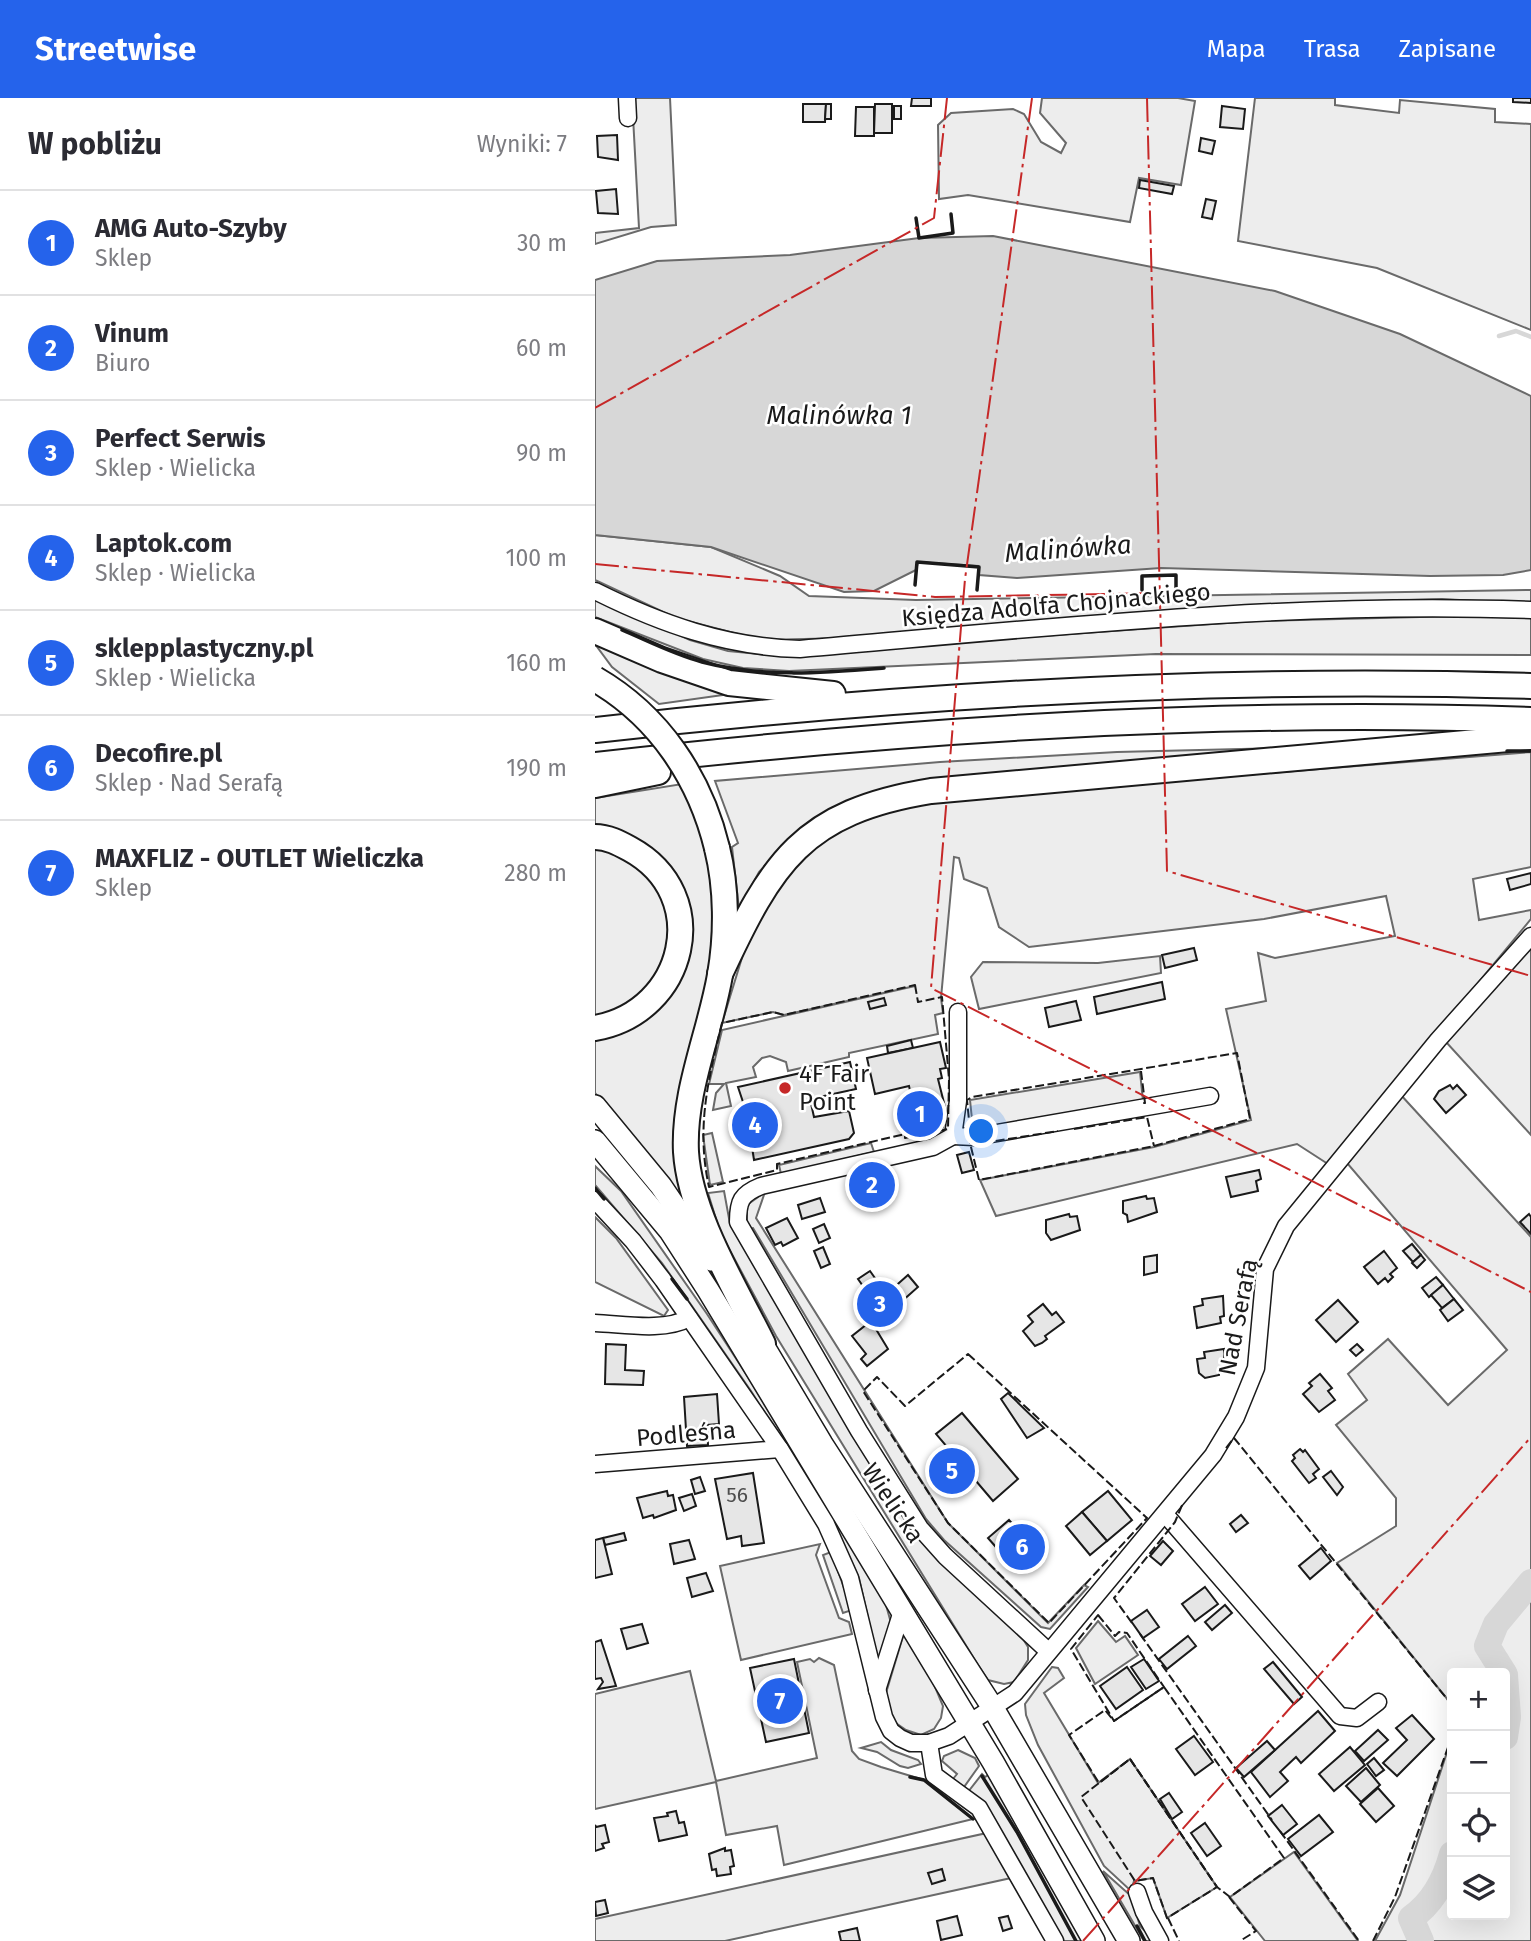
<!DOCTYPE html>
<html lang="pl">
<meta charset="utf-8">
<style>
:root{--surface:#fff;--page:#f2f2f3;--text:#2b2b33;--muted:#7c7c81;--line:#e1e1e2;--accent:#2563eb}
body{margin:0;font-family:"Fira Sans",sans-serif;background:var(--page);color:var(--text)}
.controls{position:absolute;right:21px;bottom:21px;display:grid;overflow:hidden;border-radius:7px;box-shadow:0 7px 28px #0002}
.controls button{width:63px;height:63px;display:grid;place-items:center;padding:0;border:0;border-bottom:2px solid var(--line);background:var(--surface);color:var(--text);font:35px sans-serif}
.you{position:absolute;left:387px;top:1034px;width:24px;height:24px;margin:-18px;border:5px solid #fff;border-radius:50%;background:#1a73e8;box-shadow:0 0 0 10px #1a73e833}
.badge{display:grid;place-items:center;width:46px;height:46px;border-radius:50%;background:var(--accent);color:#fff;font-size:23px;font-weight:700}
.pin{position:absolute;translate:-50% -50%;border:4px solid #fff;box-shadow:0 2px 7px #0006}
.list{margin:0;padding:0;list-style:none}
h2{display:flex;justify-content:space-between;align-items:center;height:91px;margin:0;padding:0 28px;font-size:30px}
h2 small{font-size:23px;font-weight:400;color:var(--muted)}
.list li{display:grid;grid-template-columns:46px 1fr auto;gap:21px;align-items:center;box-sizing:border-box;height:105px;padding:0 28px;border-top:2px solid var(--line)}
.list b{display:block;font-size:26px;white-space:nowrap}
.list p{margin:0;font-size:23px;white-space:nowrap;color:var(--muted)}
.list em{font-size:23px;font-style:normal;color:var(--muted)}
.icon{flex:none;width:38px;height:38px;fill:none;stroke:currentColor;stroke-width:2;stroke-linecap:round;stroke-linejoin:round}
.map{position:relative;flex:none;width:936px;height:1843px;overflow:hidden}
header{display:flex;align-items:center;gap:42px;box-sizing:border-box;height:98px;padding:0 35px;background:var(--accent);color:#fff}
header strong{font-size:33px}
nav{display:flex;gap:38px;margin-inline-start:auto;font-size:24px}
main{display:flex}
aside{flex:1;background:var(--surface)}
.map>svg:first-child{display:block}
</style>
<header>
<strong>Streetwise</strong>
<nav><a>Mapa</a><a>Trasa</a><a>Zapisane</a></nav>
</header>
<main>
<aside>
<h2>W pobliżu<small>Wyniki: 7</small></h2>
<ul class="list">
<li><span class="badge">1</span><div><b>AMG Auto-Szyby</b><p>Sklep</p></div><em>30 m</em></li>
<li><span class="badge">2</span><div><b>Vinum</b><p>Biuro</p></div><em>60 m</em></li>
<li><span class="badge">3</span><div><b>Perfect Serwis</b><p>Sklep · Wielicka</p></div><em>90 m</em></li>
<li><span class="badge">4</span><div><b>Laptok.com</b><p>Sklep · Wielicka</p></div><em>100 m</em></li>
<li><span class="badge">5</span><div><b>sklepplastyczny.pl</b><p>Sklep · Wielicka</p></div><em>160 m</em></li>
<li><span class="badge">6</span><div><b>Decofire.pl</b><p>Sklep · Nad Serafą</p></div><em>190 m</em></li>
<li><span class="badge">7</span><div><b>MAXFLIZ - OUTLET Wieliczka</b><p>Sklep</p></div><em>280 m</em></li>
</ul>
</aside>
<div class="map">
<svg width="936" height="1843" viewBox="0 0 936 1843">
<rect width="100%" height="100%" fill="#fff"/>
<g fill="#ededed" stroke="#6a6a6a" stroke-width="2">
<path d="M37,0h38l6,127 -25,2 -56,17v-11l44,-5z"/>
<path d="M447,0h136l17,3 -14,84 -42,-7 -9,44 -162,-27 -29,4 -1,-74 13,-12 62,-4 11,5 17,28 20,11 5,-10 -26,-30z"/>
<path d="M660,0h80v7l64,8 1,-13 95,9v13l36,2v206l-154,-62 -139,-27z"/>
<path d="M0,437l116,12 69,29 29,20 107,4 615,-10v14l-89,-5 -162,5 -200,13 -234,21 -85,2 -85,-22 -81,-38z"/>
<path d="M0,498l95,44 38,11 41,4 486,-34 205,-5 71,2v37l-375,-1 -367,17 -46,-3 -40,-9 -108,-42z"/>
<path d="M0,546l79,33 56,17 -71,10 -47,-37z"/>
<path d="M693,650l-403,41 -53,19 -38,26 -35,38 -20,37 -7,-62 6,-4 -23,-62 225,-19 177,-10z"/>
<path d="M936,654v115l-58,12 6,41 52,-10v9l-203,245 -31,-20 -301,72 -16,-36 174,-33 97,-27 -25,-111 40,-8 -8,-48 17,5 120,-22 -9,-40 -122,23 -235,28 -30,-20 -12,-39 -23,-9 -5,-21 -5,-1 -13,141 2,15 -8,2 3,19 -89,19v4l-61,14 -2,-9 -16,-6 -8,2 -9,9 3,10 -30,6 5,23 -18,4 3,-17 8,-9h-15l13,-54 193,-44 -131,29 -11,-3 -51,11 26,-85 20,-44 61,-61 91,-32z"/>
<path d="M87,686l18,39 17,70 -28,315 -94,-115v-57l50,-19 40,-112 -90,-76v-31z"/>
<path d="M0,748l43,17 27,35 6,51 -31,51 -45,19z"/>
<path d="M936,849v188l-85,-93z"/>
<path d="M565,858l1,17 -182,36 -8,-32 12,-15 115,1z"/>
<path d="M545,974l3,29 -170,28 -3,-29z"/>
<path d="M805,996l131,143v704h-156l25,-46 52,-158v178h53v-242h-53v32l-115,-142 59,-37v-28l-60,-73 31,-25 -19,-26 40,-35 60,66 59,-55 -160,-187z"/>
<path d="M117,1035l11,49 -13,3 -7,-50z"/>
<path d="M276,1045l3,9 -93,22 -2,-9z"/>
<path d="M0,1068l26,25 86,123 141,216 38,75 5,18 -13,39 -19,-84 -27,-59 -81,-128 -89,-128 -67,-78z"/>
<path d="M129,1093l6,33 181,302 17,23 92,85 8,13v13l-14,22 -10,2 -16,-4 -10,-15 -202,-329 -56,-104 -12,-39z"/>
<path d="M170,1094l-9,26 192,305 100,100 36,-38 4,2 -38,42 -9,-2 -97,-87 -18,-21 -173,-291 -6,1v-24z"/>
<path d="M0,1119l21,21 52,72 -4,6 -69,-34z"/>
<path d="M225,1446l-4,11 23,63 10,4 3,12 -111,26 -21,-94z"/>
<path d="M236,1454l21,58 -9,3 -20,-58z"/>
<path d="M503,1523l18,21 9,-6 13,19 -43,29 -19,-36z"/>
<path d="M309,1535l29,49 10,24 -2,12 -7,11 -13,6 -15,-5 -13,-9 -7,-28z"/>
<path d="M224,1560l15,7 18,86 7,8 22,8 43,13 49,39 -189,46 -7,-39 -51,9 -10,-53 -121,27v-115l95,-23 26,110 101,-23 -20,-96 13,-3 4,3z"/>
<path d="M457,1569l6,1 6,10 -20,15 54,90 32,-24 87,128 -50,31 -14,-40 -19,3 -3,10 -27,-25 -66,-121 -12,-30 -1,-11z"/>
<path d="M286,1644l10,8 27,10 3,4 -13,4 -8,-2 -23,-14 -16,-4z"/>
<path d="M363,1652l17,8 4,8 -15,21 -11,-8 4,-5 -15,-13 2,-5z"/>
<path d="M387,1676l3,3 5,-3 92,167h-22l-92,-149z"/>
<path d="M392,1735l24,45 -286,63h-130v-22z"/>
<path d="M699,1754l64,89h-93l-35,-44z"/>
<path d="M508,1773l28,25 9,30 15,15h-11z"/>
</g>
<path fill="#d7d7d7" stroke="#6a6a6a" stroke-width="2" d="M398,138l282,55 125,43 131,62v174l-28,5 -73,1 -269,-8 -144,10 -38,-3 -1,-9 -60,-4 -2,8 -42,21 -30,1 -133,-45 -116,-12v-255l62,-19 133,-6 129,-17z"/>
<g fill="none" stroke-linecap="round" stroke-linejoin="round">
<path stroke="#d7d7d7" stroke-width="4.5" d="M904,238l17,-5 15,6"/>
<g stroke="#d7d7d7" stroke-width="26">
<path d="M909,1575l-17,-27 9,-22 35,-42"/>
<path d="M910,1577l3,42 -3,20"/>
<path d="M826,1843l-10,-23c22,-15 34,-38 41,-64"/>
</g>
</g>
<g fill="#e6e6e6" stroke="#1a1a1a" stroke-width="2">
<path d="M317,0h19v8h-20z"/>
<path d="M918,0h18v5l-18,-1z"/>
<path d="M208,6h23l-1,18h-22z"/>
<path d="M231,6h5v15h-6z"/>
<path d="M280,6h17v29h-18z"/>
<rect x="299" y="8" width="7" height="13"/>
<path d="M627,8l23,3 -2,20 -23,-2z"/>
<path d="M261,9h18v29h-19z"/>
<path d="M22,37l1,25 -20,-3 -1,-21z"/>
<path d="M606,40l14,3 -3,13 -13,-3z"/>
<path d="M545,82l34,6 -2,8 -33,-6z"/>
<path d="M21,91l2,25 -20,-1 -2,-22z"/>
<path d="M611,101l10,2 -4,18 -10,-2z"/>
<path d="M936,775v11l-21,6 -3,-11z"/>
<path d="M599,850l3,12 -32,8 -3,-13z"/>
<path d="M567,884l3,17 -68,15 -3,-17z"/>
<path d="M289,900l2,7 -16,4 -2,-7z"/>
<path d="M481,903l5,19 -32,7 -4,-19z"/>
<path d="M316,942l2,8 -25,5 -1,-7z"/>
<path d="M345,944l6,26 -6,1 2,9 -4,1 9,36 -5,14 -36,8 -3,-12 14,-3 -8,-36 -34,8 -8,-36z"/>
<path d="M255,964l6,27 -46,10 4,18 35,-6 5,22 -5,6 -95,21 -7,-46 -9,-27z"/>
<path d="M855,987l3,4 4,-4 9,10 -20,18 -12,-14 5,-8z"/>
<path d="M374,1054l5,18 -12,3 -5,-18z"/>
<path d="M664,1072l2,9 -5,2 2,10 -27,6 -5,-20z"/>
<path d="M281,1076l5,19 -13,4 -6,-20z"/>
<path d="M551,1098l1,3 7,-1 3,14 -29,10 -1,-7 -4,-2v-12z"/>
<path d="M225,1100l5,14 -23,7 -4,-14z"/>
<path d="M474,1116l1,3 7,-1 3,14 -29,10 -5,-7v-13z"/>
<path d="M934,1116l2,3v17l-11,-12z"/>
<path d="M192,1120l11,20 -15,8 -2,-4 -6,3 -9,-17z"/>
<path d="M229,1126l6,14 -11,5 -6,-14z"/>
<path d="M817,1146l9,11 -8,7 -10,-11z"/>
<path d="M228,1149l7,17 -9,4 -7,-17z"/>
<path d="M789,1153l13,17 -7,6 3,3 -5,5 -3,-4 -7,6 -14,-17z"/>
<path d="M562,1157v17l-13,3v-18z"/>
<path d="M826,1157l4,5 -8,8 -5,-5z"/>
<path d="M275,1173l24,34 -12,8 -24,-34z"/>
<path d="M313,1177l10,12 -17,15 -10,-12z"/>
<path d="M841,1179l7,8 -14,12 -7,-9z"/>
<path d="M848,1187l11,14 -12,9 -11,-13z"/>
<path d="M628,1198l1,20 -4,1 1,6 -24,5 -3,-21 9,-2 -1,-6z"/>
<path d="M859,1201l9,11 -15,11 -8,-11z"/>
<path d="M743,1202l20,22 -22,20 -20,-22z"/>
<path d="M448,1206l9,11 4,-3 8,10 -19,14 2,3 -5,4 -7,3 -12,-15 10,-9 -5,-6z"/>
<path d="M276,1223l17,28 -21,17 -6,-7 5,-5 -14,-18z"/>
<path d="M11,1246l20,1 -1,25 19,1 -1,14 -38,-1z"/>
<path d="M762,1246l6,6 -7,6 -6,-6z"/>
<path d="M629,1251v20l-5,1v5l-14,3 -6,-5 -2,-14 8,-1 -1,-6z"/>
<path d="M725,1276l12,14 -4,3 7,9 -16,12 -16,-18 9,-8 -3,-3z"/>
<path d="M413,1295l36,35 -17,10 -26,-39z"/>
<path d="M122,1296l2,30 -12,1 1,20 -21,1 -3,-49z"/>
<path d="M367,1315l56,66 -25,22 -57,-67z"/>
<path d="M705,1351l3,3 2,-2 14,19 -6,5 3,4 -7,5 -17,-22 3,-3 -2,-3z"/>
<path d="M736,1373l12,16 -6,8 -14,-18z"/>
<path d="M158,1375l11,70 -22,3 -1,-10 -14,3 -12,-60z"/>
<path d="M105,1379l5,14 -10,3 -4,-14z"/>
<path d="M72,1393l1,5 5,-1 3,15 -22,8 -1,-3 -10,3 -6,-20z"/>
<path d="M513,1393l24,29 -25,21 -25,-29z"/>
<path d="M97,1396l4,12 -12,5 -5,-13z"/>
<path d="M487,1414l25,29 -17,14 -24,-29z"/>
<path d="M646,1417l7,8 -12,9 -6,-8z"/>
<path d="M414,1422l29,33 -21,18 -29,-33z"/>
<path d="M29,1435l2,7 -21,5 -2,-7z"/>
<path d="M8,1440l9,36 -17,4v-38z"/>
<path d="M94,1442l6,19 -21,5 -4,-20z"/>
<path d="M568,1443l10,10 -12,14 -11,-9z"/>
<path d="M726,1450l10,13 -21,18 -11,-13z"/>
<path d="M111,1475l7,18 -21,6 -5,-19z"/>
<path d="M610,1489l13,17 -23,17 -13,-17z"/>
<path d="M630,1507l7,8 -20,17 -7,-8z"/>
<path d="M552,1512l12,17 -16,11 -12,-17z"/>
<path d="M47,1526l6,19 -21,6 -6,-20z"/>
<path d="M593,1538l8,10 -29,23 -8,-10z"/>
<path d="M6,1542l15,46 -18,3 5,-7 -2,-4 -6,1v-37z"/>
<path d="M199,1561l15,74 -43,9 -16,-74z"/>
<path d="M549,1561l15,22 -13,8 -15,-22z"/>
<path d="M678,1564l29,35 -8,7 -30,-35z"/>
<path d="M532,1569l16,23 -27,19 -16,-23z"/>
<path d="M723,1613l17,20 -34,32 -5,-6 -16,15 8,9 -18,16 -19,-25z"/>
<path d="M817,1617l22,24 -37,37 -14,-13 24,-23 -11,-12z"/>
<path d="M783,1632l10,10 -24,21 -9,-10z"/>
<path d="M599,1638l19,26 -18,13 -19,-26z"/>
<path d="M672,1643l8,9 -31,27 -8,-9z"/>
<path d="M755,1649l15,18 -31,26 -15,-17z"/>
<path d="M779,1660l10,12 -8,6 -9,-12z"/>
<path d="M771,1670l14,17 -19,17 -15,-16z"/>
<path d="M783,1690l16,18 -18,16 -16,-18z"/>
<path d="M574,1695l13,19 -10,7 -12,-20z"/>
<path d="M687,1707l15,19 -14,11 -15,-19z"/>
<path d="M81,1713l3,12 5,-1 3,13 -28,6 -5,-23 14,-2 -1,-3z"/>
<path d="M724,1717l14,17 -32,24 -13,-17z"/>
<path d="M610,1725l16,23 -14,10 -16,-23z"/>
<path d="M0,1727l1,2 9,-2 4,17 -7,2 2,4 -9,3z"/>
<path d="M130,1750v3l6,-1 3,16 -4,1 1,7 -14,2 -1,-7 -4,1 -3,-16z"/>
<path d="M347,1771l3,11 -13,4 -4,-11z"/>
<path d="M10,1802l3,13 -12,3 -1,-14z"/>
<path d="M362,1818l5,19 -21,5 -4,-19z"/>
<path d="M413,1818l4,12 -9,3 -4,-13z"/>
<path d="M262,1830l3,13h-19l-2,-9z"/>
</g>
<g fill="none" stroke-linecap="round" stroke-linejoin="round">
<defs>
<g id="minor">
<path d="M32,0l1,20"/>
<path d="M0,493c66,33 131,56 205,58 244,-21 486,-48 731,-39"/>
<path d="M363,914v89l-5,35 -20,11 -172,39c-20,8 -23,15 -23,36l121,209 61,97 25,28 103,95"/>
<path d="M358,1038l21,1 236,-41"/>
<path d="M0,1102l38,41 30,39 117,169 46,75 24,54 34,139 7,14 9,7 11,5h18l20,-7 66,-43 198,-238 23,-38 20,-49 9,-99 21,-43 152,-186 93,-104"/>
<path d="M0,1225c28,1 69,9 94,-5"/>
<path d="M0,1366l185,-15"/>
<path d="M570,1416l175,202 17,2 21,-16"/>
<path d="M282,1592l25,-79"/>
<path d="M334,1645l5,32 45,33 76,133"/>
<path d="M542,1794l7,20 16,29"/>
</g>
<g id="major">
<path d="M0,1008l66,80 50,74"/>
<path d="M0,1043l75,90 38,59 285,472 101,179"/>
<path d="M159,1232l68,114 171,264 136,233"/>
</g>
<g id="highway">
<path d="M0,533l67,29 67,23 104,11"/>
<path d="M0,632c310,-35 624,-54 936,-44"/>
<path d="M0,667c310,-35 623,-56 936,-45"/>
<path d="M0,687l63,-13"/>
<path d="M0,739c13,0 24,6 35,12 84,46 56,163 -35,179"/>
<path d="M122,750c10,40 10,87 3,127 -10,58 -37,117 -34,177 4,63 49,135 77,192"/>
<path d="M125,876c52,-112 82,-162 211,-183l600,-54"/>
</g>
</defs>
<use href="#minor" stroke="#1a1a1a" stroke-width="19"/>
<use href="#major" stroke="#1a1a1a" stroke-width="24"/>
<use href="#highway" stroke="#1a1a1a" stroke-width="28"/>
<use href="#minor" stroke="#fff" stroke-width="16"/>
<use href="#major" stroke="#fff" stroke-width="21"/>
<use href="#highway" stroke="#fff" stroke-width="24"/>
<defs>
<path id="highway-bridge" d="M0,581c64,37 105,99 122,169"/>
</defs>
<use href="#highway-bridge" stroke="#1a1a1a" stroke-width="28" stroke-linecap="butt"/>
<use href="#highway-bridge" stroke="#fff" stroke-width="24"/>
<g stroke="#1a1a1a" stroke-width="2" stroke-dasharray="9 3.5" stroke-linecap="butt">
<path d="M320,887l3,17 24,-5 7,82 -1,50 -43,9v-4l-128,30v6l-68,17c-13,-59 -1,-107 13,-164l51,-11 11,3z"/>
<path d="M546,973l4,32h-3"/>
<path d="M479,1031l73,-12 7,29"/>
<path d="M375,1032l-3,-30 5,-3 265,-44 13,66 -96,27 -175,34 -9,-37"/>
<path d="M376,1047l87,-14"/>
<path d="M373,1256l179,164 -98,105 -101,-100 -85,-132 14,-14 28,29z"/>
<path d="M631,1350l8,-10 218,267"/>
<path d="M503,1517l17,21 4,-4 8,1 37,54 -50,34 -43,-72z"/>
<path d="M537,1525l-18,-25 61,-76 8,-19"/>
<path d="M545,1536l132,186"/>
<path d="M569,1589l120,171 -54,39 -13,-10 -87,-128 -31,24 -30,-48 36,-25 9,11z"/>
<path d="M535,1661l87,128 -50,31 -14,-40 -18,3 -54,-84z"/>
<path d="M685,1733l79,110"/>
<path d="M634,1799l27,34 -16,10"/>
<path d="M573,1820l11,23"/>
<path d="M778,1843l22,-44 57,-161"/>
</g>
<g stroke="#1a1a1a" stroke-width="3.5">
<path d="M321,120l3,20 34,-5 -2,-19"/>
<path d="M320,487l2,-23 62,5 -2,23"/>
<path d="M547,492v-14l34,-1v15"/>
<path d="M27,532c26,11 53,25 80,32 61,16 120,11 182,6"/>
<path d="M912,653h24"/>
<path d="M0,1090l9,11"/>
<path d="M77,1181l15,20"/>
<path d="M387,1678l35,56 59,109"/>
<path d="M315,1679l14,3 49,39"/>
<path d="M542,1828l8,15"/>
</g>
<g stroke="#c62828" stroke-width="2" stroke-dasharray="24 5 3.5 5" stroke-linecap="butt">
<path d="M437,0l-67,481 -34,409 600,304"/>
<path d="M552,0l20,773 364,105"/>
<path d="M0,310l339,-190 13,-120"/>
<path d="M0,466l340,33 226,-4"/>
<path d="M488,1843l448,-504"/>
</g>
</g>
<circle fill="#c62828" stroke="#fff" stroke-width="2.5" cx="190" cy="990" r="7"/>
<g text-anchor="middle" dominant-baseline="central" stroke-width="5" stroke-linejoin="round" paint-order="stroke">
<g font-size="21" fill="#4d4d4d">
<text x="142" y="1397">56</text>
</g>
<g font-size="24" fill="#1a1a1a" stroke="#fff">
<text transform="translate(461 507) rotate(-5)">Księdza Adolfa Chojnackiego</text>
<text transform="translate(643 1219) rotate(-79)">Nad Serafą</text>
<text transform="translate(91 1336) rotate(-5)">Podleśna</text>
<text transform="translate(298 1405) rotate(56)">Wielicka</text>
</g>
<g font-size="24" fill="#1a1a1a" stroke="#fff" text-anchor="start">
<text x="204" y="976">4F Fair<tspan x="204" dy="28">Point</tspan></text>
</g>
<g font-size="26" font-style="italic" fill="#1a1a1a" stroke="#fff">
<text x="244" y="317">Malinówka 1</text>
<text transform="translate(473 451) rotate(-4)">Malinówka</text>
</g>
</g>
</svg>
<div class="controls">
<button>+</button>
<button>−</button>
<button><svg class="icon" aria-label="locate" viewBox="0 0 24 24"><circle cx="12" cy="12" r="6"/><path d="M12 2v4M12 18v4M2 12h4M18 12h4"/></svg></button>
<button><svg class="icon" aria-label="layers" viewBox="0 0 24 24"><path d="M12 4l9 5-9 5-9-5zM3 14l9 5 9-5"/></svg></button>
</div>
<div class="you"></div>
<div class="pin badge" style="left:325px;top:1016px">1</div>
<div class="pin badge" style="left:277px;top:1087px">2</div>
<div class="pin badge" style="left:285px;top:1206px">3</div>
<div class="pin badge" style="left:160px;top:1027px">4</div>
<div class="pin badge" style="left:357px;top:1373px">5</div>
<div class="pin badge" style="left:427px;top:1449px">6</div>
<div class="pin badge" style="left:185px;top:1603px">7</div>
</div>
</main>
